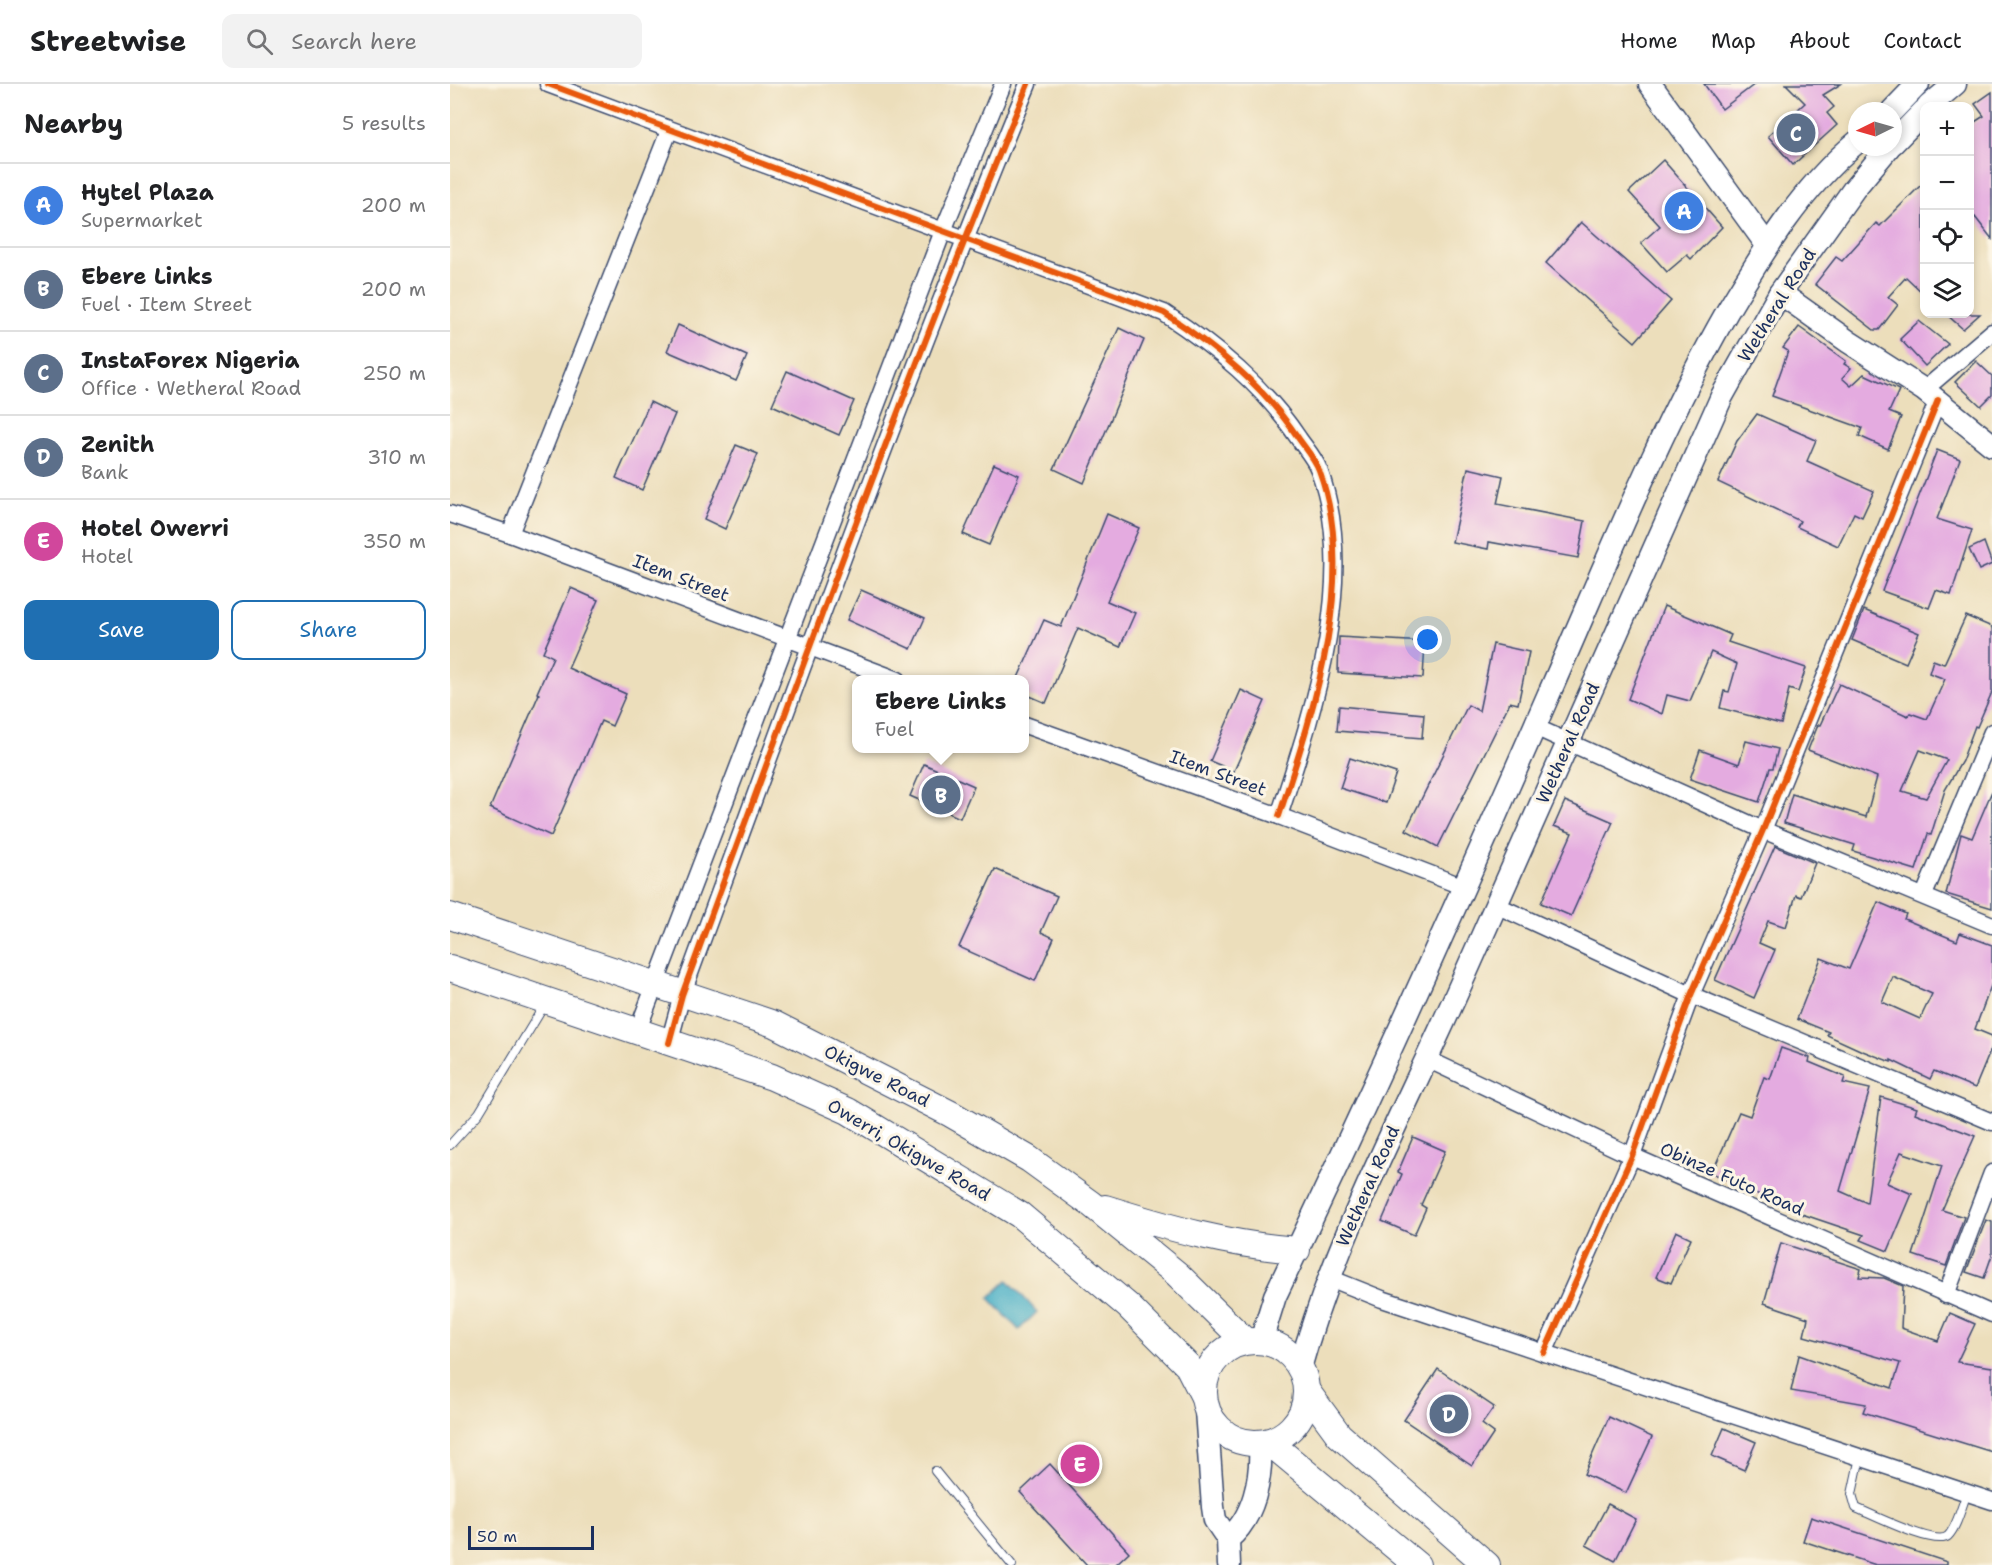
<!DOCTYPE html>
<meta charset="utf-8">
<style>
:root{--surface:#fff;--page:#f2f2f2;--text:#202124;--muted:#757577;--line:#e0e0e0;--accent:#1f6fb2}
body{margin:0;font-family:"Shantell Sans",sans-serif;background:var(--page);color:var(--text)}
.controls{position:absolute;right:18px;top:18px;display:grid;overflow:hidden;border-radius:12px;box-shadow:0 3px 9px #0003}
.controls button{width:54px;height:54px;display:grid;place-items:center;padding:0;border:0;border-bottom:2px solid var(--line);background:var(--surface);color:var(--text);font:30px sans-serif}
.compass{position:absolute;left:1398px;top:18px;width:54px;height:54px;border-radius:50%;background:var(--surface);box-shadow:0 3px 9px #0003;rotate:265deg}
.scale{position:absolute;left:18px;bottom:15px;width:126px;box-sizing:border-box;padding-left:6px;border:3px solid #1b2f5e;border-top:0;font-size:16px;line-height:21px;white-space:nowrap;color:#1b2f5e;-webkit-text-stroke:4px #fcf5e5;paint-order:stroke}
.you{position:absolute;left:978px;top:556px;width:21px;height:21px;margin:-15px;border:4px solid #fff;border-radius:50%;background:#1a73e8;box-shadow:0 0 0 9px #1a73e833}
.badge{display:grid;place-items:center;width:39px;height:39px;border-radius:50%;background:var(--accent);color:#fff;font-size:20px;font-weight:700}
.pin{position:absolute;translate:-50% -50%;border:3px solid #fff;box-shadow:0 2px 6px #0006}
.popup{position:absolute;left:402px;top:591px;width:177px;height:78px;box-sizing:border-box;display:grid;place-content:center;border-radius:12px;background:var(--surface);filter:drop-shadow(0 2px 4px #0005);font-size:20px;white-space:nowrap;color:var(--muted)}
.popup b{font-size:22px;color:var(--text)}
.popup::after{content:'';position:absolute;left:50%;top:100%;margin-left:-12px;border:12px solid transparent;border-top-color:var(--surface)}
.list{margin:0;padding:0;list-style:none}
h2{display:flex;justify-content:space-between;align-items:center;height:78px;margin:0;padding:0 24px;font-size:26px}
h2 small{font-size:20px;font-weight:400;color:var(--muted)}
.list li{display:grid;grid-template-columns:39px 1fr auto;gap:18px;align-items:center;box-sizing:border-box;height:84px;padding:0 24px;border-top:2px solid var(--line)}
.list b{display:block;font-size:22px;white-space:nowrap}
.list p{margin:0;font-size:20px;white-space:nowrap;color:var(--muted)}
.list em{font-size:20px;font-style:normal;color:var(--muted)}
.actions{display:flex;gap:12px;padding:18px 24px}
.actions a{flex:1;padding:14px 0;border:2px solid var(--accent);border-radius:12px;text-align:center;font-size:21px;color:var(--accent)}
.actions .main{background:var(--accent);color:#fff}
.icon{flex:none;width:33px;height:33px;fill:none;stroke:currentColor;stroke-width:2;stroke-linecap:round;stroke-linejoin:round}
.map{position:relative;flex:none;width:1542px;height:1481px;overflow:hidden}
header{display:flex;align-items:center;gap:36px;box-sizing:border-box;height:84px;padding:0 30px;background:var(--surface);border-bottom:2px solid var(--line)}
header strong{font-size:28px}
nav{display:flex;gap:33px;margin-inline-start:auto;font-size:21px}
.search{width:420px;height:54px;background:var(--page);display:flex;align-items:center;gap:15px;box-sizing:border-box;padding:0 21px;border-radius:12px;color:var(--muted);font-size:22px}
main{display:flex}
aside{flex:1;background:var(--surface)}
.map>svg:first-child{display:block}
</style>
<header>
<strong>Streetwise</strong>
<div class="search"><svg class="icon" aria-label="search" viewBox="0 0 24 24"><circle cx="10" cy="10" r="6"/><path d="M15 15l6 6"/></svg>Search here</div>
<nav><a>Home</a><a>Map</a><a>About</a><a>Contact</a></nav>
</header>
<main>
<aside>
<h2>Nearby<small>5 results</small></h2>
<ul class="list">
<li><span class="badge" style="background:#3f7fe0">A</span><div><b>Hytel Plaza</b><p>Supermarket</p></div><em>200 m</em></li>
<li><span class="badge" style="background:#5c6f8a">B</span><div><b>Ebere Links</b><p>Fuel · Item Street</p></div><em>200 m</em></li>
<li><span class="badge" style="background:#5c6f8a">C</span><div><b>InstaForex Nigeria</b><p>Office · Wetheral Road</p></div><em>250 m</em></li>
<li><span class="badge" style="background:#5c6f8a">D</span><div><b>Zenith</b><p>Bank</p></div><em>310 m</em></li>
<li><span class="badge" style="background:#d1479c">E</span><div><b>Hotel Owerri</b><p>Hotel</p></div><em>350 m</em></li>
</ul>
<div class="actions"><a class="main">Save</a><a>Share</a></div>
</aside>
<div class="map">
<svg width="1542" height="1481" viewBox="0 0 1542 1481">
<rect width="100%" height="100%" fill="#fcf5e5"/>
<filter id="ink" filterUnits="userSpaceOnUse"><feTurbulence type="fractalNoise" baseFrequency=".0167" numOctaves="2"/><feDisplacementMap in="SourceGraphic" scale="12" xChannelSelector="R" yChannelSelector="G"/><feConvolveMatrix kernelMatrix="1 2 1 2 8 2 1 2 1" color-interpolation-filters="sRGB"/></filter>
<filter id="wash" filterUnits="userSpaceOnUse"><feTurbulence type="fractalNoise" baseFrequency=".008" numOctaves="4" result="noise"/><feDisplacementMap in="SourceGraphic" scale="24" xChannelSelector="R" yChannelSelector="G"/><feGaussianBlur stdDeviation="1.35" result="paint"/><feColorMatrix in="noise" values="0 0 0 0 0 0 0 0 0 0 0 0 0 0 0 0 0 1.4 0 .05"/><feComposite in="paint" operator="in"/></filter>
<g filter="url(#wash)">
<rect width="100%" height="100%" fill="#ecdebb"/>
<path fill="#47afc6" stroke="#316f92" stroke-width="1.5" d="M558,1196l29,32 -18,18 -30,-32z"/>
<g id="blocks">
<g fill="#e4abe0" fill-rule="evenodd">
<path d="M1254,0h51l-33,25z"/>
<path d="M1336,0h55l-18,11 11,12 -7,6 10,12 -44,40 -25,-29 37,-33z"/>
<path d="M1542,8v147l-17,-22 -5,5v-97l14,-9 -9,-12z"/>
<path d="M1213,76l59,67 -31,32 -4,-4 -20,17 -26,-29 19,-17 -31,-34z"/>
<path d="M1474,98v112l-18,-17 -18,20 10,8 -19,25h-5l-59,-46 21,-27 6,4 34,-38 4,3z"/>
<path d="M1131,138l90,79 -36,41 -89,-79z"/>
<path d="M1496,230h34l-17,15z"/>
<path d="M1469,237l29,23 -23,22 -25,-27z"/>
<path d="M228,241l69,31 -11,25 -69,-30z"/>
<path d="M1349,243l47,34 -2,3 7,4 -9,10 9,8 13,-12 35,16 -10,22 12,5 -13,32 -29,-13 3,-8 -90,-32 16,-45 -5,-3z"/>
<path d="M669,244l25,12 -60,143 -30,-14z"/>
<path d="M1526,277l16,15v19l-11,11 -26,-24z"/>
<path d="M337,287l67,30 -15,34 -67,-30z"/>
<path d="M200,318l25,12 -33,76 -26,-12z"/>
<path d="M1307,330l59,26 -9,21 67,30 -12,26 -8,-4 -16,33 -41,-19 3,-6 -82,-39 19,-41z"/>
<path d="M286,361l22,9 -33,75 -21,-10z"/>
<path d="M1487,366l23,9 -23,60 35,11 -21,65 -15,-5 -7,18 -47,-17z"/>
<path d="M544,380l25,11 -30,70 -26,-11z"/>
<path d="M1018,384l35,8 -6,28 88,17 -7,37 -89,-16 -1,7 -36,-7z"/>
<path d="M657,430l32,14 -32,73 28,12 -15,34 -42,-19 -32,75 -21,-9v-14h-8l27,-60 17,7z"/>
<path d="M1534,458l8,22 -13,6 -10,-21z"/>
<path d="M121,504l27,12 -30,68 58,26 -14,32 -11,-5 -50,115 -61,-28 49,-114 -2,-1 16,-36 -10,-5z"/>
<path d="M411,506l64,28 -14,31 -64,-29z"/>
<path d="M1214,522l67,29 -3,7 78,26 -8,24 -9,-3 -8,35 -61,-16 4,-17 5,1 8,-28 -26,-12 -21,49 -23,-6 -5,19 -34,-15z"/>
<path d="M1414,526l55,23 -13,30 -54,-23z"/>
<path d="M1516,532l26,11v65l-15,35 -2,-1 -13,35 -17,29 -14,45 -3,-1 -12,36 -63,-19 2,-6 -71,-22 8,-29 74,23 11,-40 -69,-27 10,-25h2l19,-41 69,32 2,-3 17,6 18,-40 -16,-6 4,-13 11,4zM1470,666l27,10 -21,38 -24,-7z"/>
<path d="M889,553l86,5 -2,36 -85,-5z"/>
<path d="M1043,560l36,8 -11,52 -8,-2 -72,145 -32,-17 62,-125 11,6z"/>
<path d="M791,606l24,11 -31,70 -24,-10z"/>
<path d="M889,622l85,8 -2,24 -85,-7z"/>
<path d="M1296,657l32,8 -5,19h-3l-11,34 -69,-23 10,-29 39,14z"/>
<path d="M900,674l46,15 -10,30 -46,-15z"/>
<path d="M474,680l50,22 -14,32 -50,-22z"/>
<path d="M1542,707v117l-46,-14 15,-60 11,4z"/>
<path d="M1115,717l48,21 -42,94 -30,-13 31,-70 -18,-7z"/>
<path d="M1325,762l40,17 -14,34 -5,-2 -10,32 -18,-6 -9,22 16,7 -21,48 -39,-18z"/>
<path d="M545,785l62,27 -16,36 13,6 -19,43 -76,-34z"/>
<path d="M1428,818l28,12 -2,5 53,22 3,-8 32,12v38l-17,46 17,7v11l-17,41 -41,-17 -4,8 -39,-19v2l-31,-12 -33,-15 2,-3 -32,-13 24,-61 28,11zM1443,893l39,17 -12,25 -38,-17z"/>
<path d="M1331,964l29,10 -1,4 36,15 -2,6 27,6 -30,102 27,12 14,-106 36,11 -2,5 60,23 -33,74 22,7 -18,49 -33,-11 29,-89 -41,-14 -14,31 25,11 -24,57 -27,-11 3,-5 -65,-22 -87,-40 27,-61 11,4 14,-39 6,2z"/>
<path d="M963,1053l32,14 -24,54 5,3 -12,27 -32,-14 20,-47 -4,-2z"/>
<path d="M1536,1136l6,2v33l-8,23 -18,-6z"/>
<path d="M1226,1147l15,7 -20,45 -15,-6z"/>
<path d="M1331,1159l80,26 -2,8 25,1 19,8 -2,42 37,13 12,-28 25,11 -18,38 35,5v85l-129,-40 3,-8 -75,-13 8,-36 93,33 8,-25 -96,-27 4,-18 -44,-15z"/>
<path d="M988,1285l56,38 -12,17 12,9 -22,33 -68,-46z"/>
<path d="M1159,1333l43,20 -26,56 -42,-19z"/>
<path d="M1274,1344l32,14 -12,28 -32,-14z"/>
<path d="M600,1380l79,88 -14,13h-28l-67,-73z"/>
<path d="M1158,1420l28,15 -21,42 -29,-16z"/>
<path d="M1361,1433l136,45v3h-71l-73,-24z"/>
</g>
</g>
</g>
<g filter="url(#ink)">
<use href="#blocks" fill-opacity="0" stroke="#3a496c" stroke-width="1.5"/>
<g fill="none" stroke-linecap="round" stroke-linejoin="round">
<defs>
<g id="lane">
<path d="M0,1061l29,-32 66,-109"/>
<path d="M1410,1373l-8,37 4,14c15,6 80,39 92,28 9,-9 14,-31 19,-43"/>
<path d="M485,1387l77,94"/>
</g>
<g id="street">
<path d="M98,0l616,229c53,35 100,73 135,126 7,10 16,20 20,31 40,107 -6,242 -40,346"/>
<path d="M1474,306l68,-58"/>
<path d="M0,430l60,20 388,146"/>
<path d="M60,450l159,-403"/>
<path d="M575,641l254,91 185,71"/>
<path d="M1085,643l228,103 229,95"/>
<path d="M1474,811l68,-163"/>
<path d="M1046,821l195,90 301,127"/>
<path d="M187,948l306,-801 60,-147"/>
<path d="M219,959l13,-48c112,-305 222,-611 346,-911"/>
<path d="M977,975l205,97 360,158"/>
<path d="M877,1193l55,22 610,202"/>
<path d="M1496,1211l46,-122"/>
<path d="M1094,1269l88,-197 59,-161 72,-165 175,-430"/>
</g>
<g id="secondary">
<path d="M1200,0l117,161"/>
<path d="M1479,22l26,-22"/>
<path d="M1442,27l26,-27"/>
<path d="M1443,59l31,-32"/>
<path d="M1330,209l69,49 75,48 68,55"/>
<path d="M811,1257l14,-45c95,-198 185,-398 273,-600 57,-129 109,-261 179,-384 37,-62 74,-123 130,-170"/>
<path d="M850,1284c37,-133 100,-248 156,-373 89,-199 177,-399 266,-599l58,-103 74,-104 35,-42"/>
<path d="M756,1326l7,97 2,13 13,19 1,26"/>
<path d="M778,1455c26,-21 34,-61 32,-94"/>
</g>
<g id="primary">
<path d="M0,832l324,108 177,90 78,45 62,45 86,70 68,67"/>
<path d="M0,884l322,109 76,34 172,104 108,91 60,60 15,29"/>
<path d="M655,1124c64,20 125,37 192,42"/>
<circle cx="805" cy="1308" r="51"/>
<path d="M856,1306l33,45 148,130"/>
<path d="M819,1358l148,123"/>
</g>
</defs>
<use href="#lane" stroke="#3a496c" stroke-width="10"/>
<use href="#street" stroke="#3a496c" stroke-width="19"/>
<use href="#secondary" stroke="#3a496c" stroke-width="25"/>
<use href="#primary" stroke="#3a496c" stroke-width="28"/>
<use href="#lane" stroke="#fff" stroke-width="8"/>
<use href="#street" stroke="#fff" stroke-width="16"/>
<use href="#secondary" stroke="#fff" stroke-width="22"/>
<use href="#primary" stroke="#fff" stroke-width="26"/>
<defs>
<g id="cycleway">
<path d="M98,0l616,229c53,35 100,73 135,126 7,10 16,20 20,31 40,107 -6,242 -40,346"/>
<path d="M219,959l13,-48c112,-305 222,-611 346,-911"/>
<path d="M1094,1269l88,-197 59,-161 72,-165 175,-430"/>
</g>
</defs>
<use href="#cycleway" stroke="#fcf5e5" stroke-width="10"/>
<use href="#cycleway" stroke="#e8590c" stroke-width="6"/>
</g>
</g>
<g text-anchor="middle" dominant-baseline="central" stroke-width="6" stroke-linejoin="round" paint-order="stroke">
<g font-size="18" fill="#1b2f5e" stroke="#fcf5e5">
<text transform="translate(1327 221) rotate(-58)">Wetheral Road</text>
<text transform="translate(231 494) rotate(21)">Item Street</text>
<text transform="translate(1118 659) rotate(-66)">Wetheral Road</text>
<text transform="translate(768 689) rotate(20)">Item Street</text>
<text transform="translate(427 992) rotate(27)">Okigwe Road</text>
<text transform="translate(459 1066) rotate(30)">Owerri, Okigwe Road</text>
<text transform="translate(1282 1095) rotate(24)">Obinze Futo Road</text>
<text transform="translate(918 1102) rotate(-66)">Wetheral Road</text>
</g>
</g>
</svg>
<div class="controls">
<button>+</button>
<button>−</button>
<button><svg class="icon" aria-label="locate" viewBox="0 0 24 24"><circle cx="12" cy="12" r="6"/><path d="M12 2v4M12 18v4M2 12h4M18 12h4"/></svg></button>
<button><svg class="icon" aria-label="layers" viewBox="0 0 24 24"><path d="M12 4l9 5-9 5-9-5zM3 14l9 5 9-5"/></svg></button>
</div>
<svg class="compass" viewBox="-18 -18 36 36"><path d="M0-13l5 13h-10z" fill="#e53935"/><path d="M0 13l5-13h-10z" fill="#757577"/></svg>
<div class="scale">50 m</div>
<div class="you"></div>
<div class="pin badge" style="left:1234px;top:127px;background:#3f7fe0">A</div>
<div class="pin badge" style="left:491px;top:711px;background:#5c6f8a">B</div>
<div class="popup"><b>Ebere Links</b>Fuel</div>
<div class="pin badge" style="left:1346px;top:49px;background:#5c6f8a">C</div>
<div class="pin badge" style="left:999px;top:1330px;background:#5c6f8a">D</div>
<div class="pin badge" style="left:630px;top:1380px;background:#d1479c">E</div>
</div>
</main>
